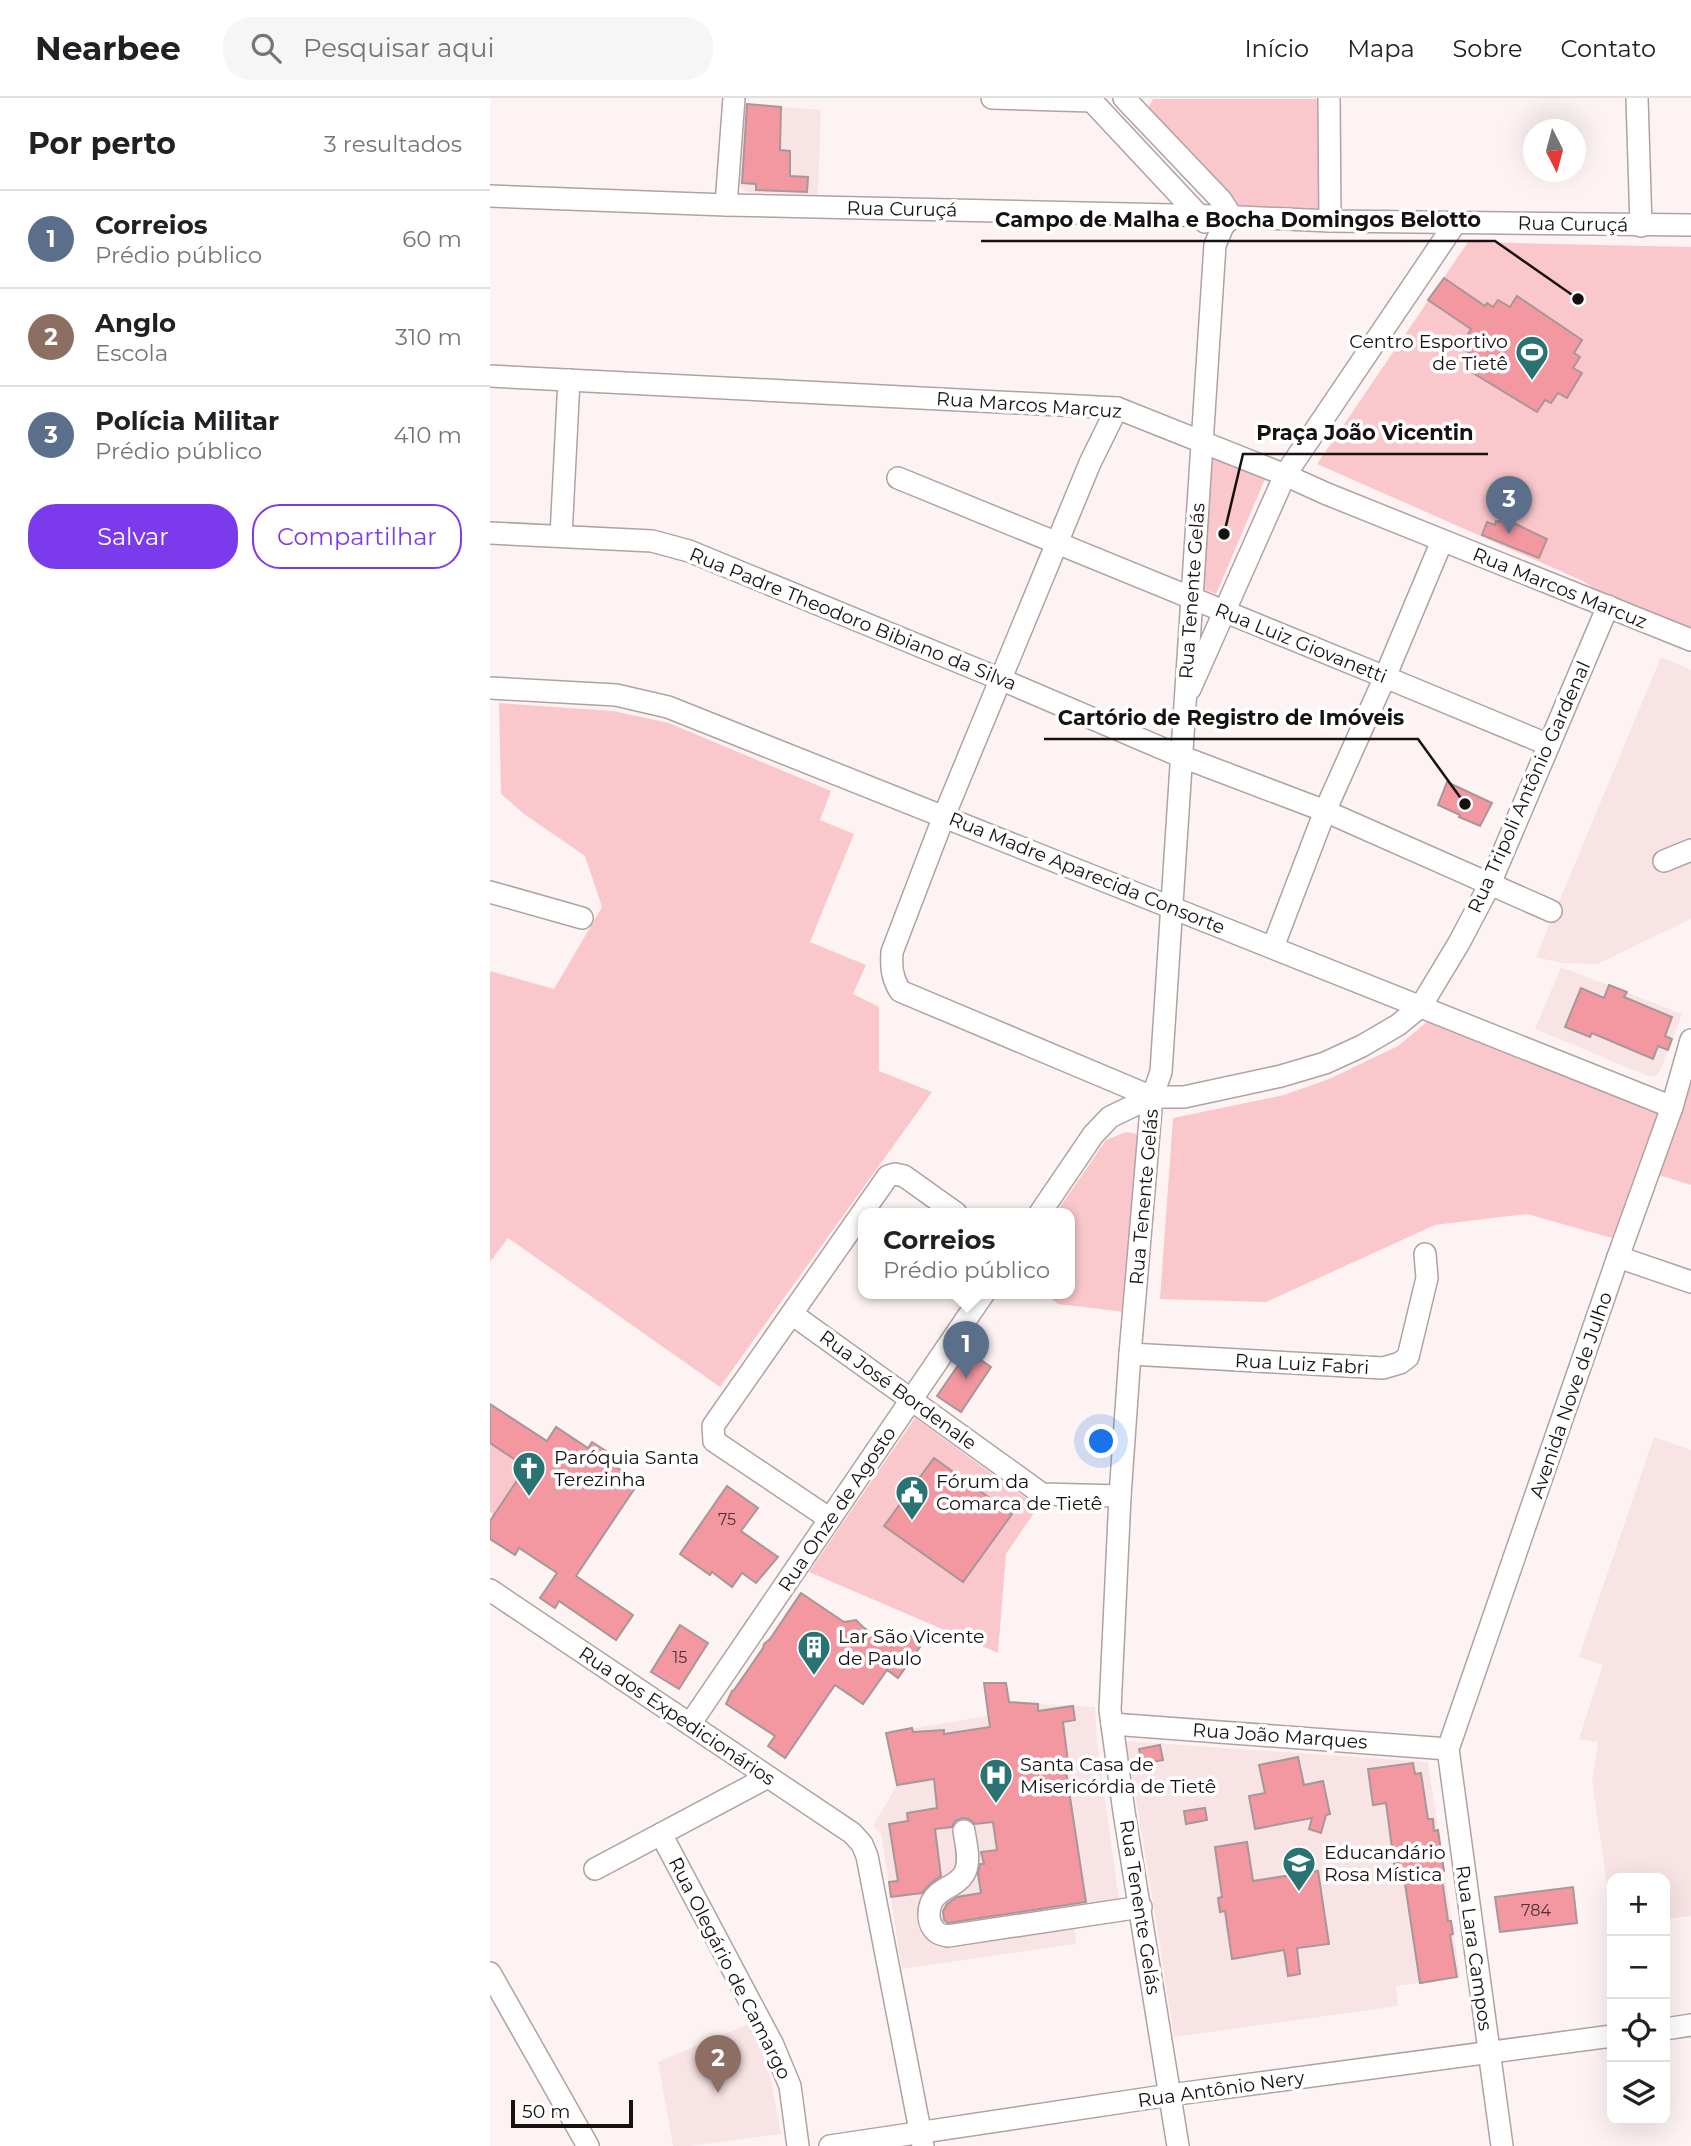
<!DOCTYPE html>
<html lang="pt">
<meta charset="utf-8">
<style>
:root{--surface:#fff;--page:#f6f6f6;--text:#202124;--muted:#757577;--line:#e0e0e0;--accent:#7c3aed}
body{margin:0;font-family:Montserrat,sans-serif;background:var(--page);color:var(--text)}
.controls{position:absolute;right:21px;bottom:21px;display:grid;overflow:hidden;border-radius:14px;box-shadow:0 7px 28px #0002}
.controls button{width:63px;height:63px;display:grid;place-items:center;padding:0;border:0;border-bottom:2px solid var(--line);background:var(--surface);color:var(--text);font:35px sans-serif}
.compass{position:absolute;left:1033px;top:21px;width:63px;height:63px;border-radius:50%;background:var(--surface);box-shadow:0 7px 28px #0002;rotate:174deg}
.scale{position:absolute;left:21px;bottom:18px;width:122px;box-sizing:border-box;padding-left:7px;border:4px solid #171112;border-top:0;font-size:19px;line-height:24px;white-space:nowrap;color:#171112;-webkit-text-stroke:5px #fff;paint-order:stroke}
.you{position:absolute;left:612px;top:1344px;width:24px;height:24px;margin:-18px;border:5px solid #fff;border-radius:50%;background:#1a73e8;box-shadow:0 0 0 10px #1a73e833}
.badge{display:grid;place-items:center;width:46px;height:46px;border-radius:50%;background:var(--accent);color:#fff;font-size:23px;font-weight:700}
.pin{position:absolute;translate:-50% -58px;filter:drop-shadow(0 2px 4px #0008)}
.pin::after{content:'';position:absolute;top:37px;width:24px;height:21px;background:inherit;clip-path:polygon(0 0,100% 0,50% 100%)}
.popup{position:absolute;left:368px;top:1110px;width:217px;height:91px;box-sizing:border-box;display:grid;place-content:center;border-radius:14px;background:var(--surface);filter:drop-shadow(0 2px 5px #0005);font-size:23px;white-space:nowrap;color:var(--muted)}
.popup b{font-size:26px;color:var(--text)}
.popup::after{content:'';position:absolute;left:50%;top:100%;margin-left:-14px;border:14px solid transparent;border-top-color:var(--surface)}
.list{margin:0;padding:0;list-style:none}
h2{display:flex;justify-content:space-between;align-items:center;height:91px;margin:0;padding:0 28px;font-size:30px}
h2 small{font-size:23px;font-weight:400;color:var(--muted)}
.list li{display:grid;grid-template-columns:46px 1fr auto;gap:21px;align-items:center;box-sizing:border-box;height:98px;padding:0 28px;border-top:2px solid var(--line)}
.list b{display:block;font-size:26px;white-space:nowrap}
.list p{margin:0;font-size:23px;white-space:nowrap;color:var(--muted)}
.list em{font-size:23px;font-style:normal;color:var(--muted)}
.actions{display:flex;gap:14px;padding:21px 28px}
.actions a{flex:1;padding:16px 0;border:2px solid var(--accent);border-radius:28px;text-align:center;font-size:24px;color:var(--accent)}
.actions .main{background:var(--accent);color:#fff}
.icon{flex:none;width:38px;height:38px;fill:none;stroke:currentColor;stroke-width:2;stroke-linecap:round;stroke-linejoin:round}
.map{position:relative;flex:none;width:1201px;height:2048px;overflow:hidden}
header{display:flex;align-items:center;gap:42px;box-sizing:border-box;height:98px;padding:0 35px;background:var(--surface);border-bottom:2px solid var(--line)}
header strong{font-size:33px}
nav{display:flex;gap:38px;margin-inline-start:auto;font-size:24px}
.search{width:490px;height:63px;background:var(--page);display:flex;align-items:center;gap:18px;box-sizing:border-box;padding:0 24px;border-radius:28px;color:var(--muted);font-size:26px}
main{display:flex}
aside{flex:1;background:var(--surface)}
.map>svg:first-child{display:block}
</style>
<header>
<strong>Nearbee</strong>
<div class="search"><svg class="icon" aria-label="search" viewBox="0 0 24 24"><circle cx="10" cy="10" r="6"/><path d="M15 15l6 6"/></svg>Pesquisar aqui</div>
<nav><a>Início</a><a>Mapa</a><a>Sobre</a><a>Contato</a></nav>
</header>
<main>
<aside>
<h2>Por perto<small>3 resultados</small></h2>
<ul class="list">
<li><span class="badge" style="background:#5c6f8a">1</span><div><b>Correios</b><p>Prédio público</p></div><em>60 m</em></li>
<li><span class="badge" style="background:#8d6e63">2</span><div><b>Anglo</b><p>Escola</p></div><em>310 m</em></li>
<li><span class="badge" style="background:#5c6f8a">3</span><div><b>Polícia Militar</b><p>Prédio público</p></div><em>410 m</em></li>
</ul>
<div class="actions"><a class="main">Salvar</a><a>Compartilhar</a></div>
</aside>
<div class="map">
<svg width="1201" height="2048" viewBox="0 0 1201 2048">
<rect width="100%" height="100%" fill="#fef3f3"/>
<g fill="#f8e4e5">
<path d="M256,6l75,6 -3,85 -72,-3 -3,-2 -4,-8 4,-73z"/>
<path d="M1171,559l30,13v249l-94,45 -36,-1 -25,-6z"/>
<path d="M1071,869l121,47 -22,57 -5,5h-7l-113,-47z"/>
<path d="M1164,1339l37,13v466l-26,3v-41h-53v42l-20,-139 6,-39 -19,-3 24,-74 -24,-8z"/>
<path d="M494,1585h22l3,19 86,5 2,35 24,172 -47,7 2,23 -174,25 -21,-135 -8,-8 24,-41 -11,-52 101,-17z"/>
<path d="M636,1643l302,21 32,215 -64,9 2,20 -224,31 -19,-123z"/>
<path d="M258,1926l17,26 16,84 -91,12h-17l-15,-84z"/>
</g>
<g fill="#fac8cc">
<path d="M663,1h168l-2,114 -76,-4 -14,-12 -79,-85 -1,-6z"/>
<path d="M978,144l223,5v381l-53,-22 -32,-9 -23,-16 -266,-117z"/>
<path d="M721,358l54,23 -49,115 -13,-5z"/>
<path d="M9,605l114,8 56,12 162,68 -11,29 34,14 -44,108 56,23 -13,29 26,13v64l53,21 -212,295 -212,-149 -18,24v-291l64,18 48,-82 -17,-51 -61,-42 -23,-20z"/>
<path d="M938,923l230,92 -46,125 -85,-24 -92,11 -169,77 -106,-3 13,-181 111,-23 45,-16 69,-33z"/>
<path d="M1201,980v107l-32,-10z"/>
<path d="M636,1034l18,3 -12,178 -74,-9 -14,-11h25v-80h-13l50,-73z"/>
<path d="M425,1320l123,89 -32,47 -8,99 -189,-81z"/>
<path d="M0,1345l36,24 -32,48 -4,-3z"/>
</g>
<g fill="#f397a0" stroke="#a79798" stroke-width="2">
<path d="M257,6l34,3 -1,43 10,1v25l18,1 -1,15 -51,-2v-6l-14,-1z"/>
<path d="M954,180l41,28 2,-3 6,4 5,-7 12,7 7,-11 65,44 -8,13 6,4 -7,11 9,5 -15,25 -9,-5 -7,10 -6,-3 -8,12 -64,-39 8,-13 -21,-13 11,-18 -43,-29z"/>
<path d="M1011,419l46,22 -8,19 -57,-23 5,-13 8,3 1,-4 3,1z"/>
<path d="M957,684l45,21 -12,23 -21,-9 1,-2 -22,-10z"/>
<path d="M1119,887l18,7 -3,5 48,20 -7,19 7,3 -4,11 -10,-4 -5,13 -61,-26 -2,4 -25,-10 16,-39 23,10z"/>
<path d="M478,1253l23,16 -30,45 -24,-16z"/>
<path d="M0,1306l57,37 9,-14 32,21 4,-6 19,12 -4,7 32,21 -63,94 57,39 -17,25 -57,-39 -4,7 -15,-10 17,-25 -38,-25 -4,7 -25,-16v-18l36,-54 -36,-24z"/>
<path d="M444,1360l78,56 -49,68 -79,-56z"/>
<path d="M237,1388l31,22 -17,23 37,26 -22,26 -14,-10 -10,14 -20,-15 -2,3 -30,-21z"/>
<path d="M311,1495l43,29 12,-2 7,7 29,20 11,-16 19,13 -24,34 -11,-8 -24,34 -28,-19 -50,73 -17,-12 7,-10 -49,-32 6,-13 2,-1 29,-42 1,-4 6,-5z"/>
<path d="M190,1527l28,18 -29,46 -28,-17z"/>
<path d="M494,1585h22l3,19 29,2v7l35,-5 2,14 -12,2 6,48 -3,1 20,131 -138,21 -4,-3 -1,-9 4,-7 10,-7 24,-4 -3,-19 2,-10h4l-3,-12 16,-2 -4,-28 -18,2 -6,-5 -7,-1 -7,3 -3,6 -17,2 6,47 -11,8 -8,9 -31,4 -2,-15 9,-1 -9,-57 19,-3 -1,-8 30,-5 -3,-29 -37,6 -11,-52 26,-5 1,4 31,-2v4l46,-7z"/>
<path d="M670,1647l3,15 -21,4 -3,-15z"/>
<path d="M808,1659l6,28 19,-4 7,33 -4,1 -5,18 -12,-4 3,-11 -57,11 -6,-33 16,-3 -6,-28z"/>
<path d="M923,1665l2,11 6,-1 7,46h5l1,12 4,-1 6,41 -3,1 7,49h3l2,13 -3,1 7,42 -37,6 -16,-106 -8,1 -10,-75 -13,2 -5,-36z"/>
<path d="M715,1710l2,12 -21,4 -2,-13z"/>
<path d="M757,1744l6,39 65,-10 11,73 -32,4 3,26 -12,2 -4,-26 -52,9 -7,-48 -5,1 -2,-14 4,-1 -7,-50z"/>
<path d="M1083,1789l4,36 -77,9 -5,-35z"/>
</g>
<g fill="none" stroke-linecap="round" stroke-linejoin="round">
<defs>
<g id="minor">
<path d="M502,0l100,3"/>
<path d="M599,0l116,124"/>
<path d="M634,0l97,102 11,17 -9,9 -8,19 -54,827 -9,25 -22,257 -10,142 -10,214 14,102 54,334"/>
<path d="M839,0l1,123"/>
<path d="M1147,0l4,128"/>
<path d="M0,98l236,9 492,11 112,5 361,4"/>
<path d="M236,107l8,-107"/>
<path d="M0,278l627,32 168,67 42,19 364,146"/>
<path d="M627,310l-27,55 -146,353 -52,136c-1,15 0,26 8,39l252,106h32l97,-21 44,-13 37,-17 36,-21 23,-19 38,-63 30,-57 119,-280"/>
<path d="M408,380l487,199 164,68"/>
<path d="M0,435l162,8 37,10 311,128 180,77 145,55 226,100"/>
<path d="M71,438l8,-156"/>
<path d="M0,590l126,7 52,12 1004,400"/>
<path d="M700,591l95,-214 171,-253"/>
<path d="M1174,763l27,-11"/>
<path d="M0,794l92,26"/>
<path d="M783,849l52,-136 60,-134 57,-136"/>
<path d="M550,1115l53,-78 17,-18 42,-20"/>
<path d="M1128,1159l73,25"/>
<path d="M302,1216l250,180 78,2"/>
<path d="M640,1256l253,14 17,-5 8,-6 19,-79 -2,-24"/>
<path d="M340,1421l-116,-78 -1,-15 175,-250 7,-2 9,2 52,37"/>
<path d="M0,1492l362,243 10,11 5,12 56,290"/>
<path d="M200,1626l294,-431"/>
<path d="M622,1626l336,25"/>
<path d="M474,1733c2,13 7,31 0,43 -6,10 -18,13 -26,20 -11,9 -13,30 0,39 3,2 6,2 10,3l193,-29"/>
<path d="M171,1736l112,211 17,41 8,60"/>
<path d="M105,1771l173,-92"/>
<path d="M0,1875l98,173"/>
<path d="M1175,1931l26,-4"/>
<path d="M340,2048l340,-51 442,-59"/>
<path d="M1012,2048l-54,-397 170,-492 54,-150 19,-67"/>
</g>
</defs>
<use href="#minor" stroke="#b1a1a2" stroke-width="24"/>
<use href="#minor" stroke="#fff" stroke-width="21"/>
</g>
<defs>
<symbol id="stadium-pin" viewBox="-11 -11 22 30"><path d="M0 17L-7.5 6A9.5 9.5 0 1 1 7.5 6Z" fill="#297372" stroke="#fff"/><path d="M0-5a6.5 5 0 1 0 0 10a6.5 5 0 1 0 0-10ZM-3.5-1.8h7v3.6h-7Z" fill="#fff"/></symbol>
<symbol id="church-pin" viewBox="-11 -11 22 30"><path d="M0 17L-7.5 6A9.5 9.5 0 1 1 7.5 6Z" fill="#297372" stroke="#fff"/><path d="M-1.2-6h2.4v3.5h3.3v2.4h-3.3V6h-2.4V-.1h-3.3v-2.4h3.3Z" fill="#fff"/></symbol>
<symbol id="civic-pin" viewBox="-11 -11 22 30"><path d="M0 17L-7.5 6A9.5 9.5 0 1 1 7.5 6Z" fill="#297372" stroke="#fff"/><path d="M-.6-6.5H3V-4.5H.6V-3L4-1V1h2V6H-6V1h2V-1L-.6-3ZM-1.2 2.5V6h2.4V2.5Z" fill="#fff"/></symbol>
<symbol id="building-pin" viewBox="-11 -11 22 30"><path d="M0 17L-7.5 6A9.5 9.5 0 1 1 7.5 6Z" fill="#297372" stroke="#fff"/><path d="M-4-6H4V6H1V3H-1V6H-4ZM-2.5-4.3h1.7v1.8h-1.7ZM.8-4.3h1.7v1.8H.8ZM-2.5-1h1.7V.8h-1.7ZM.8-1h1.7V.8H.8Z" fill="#fff"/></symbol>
<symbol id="hospital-pin" viewBox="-11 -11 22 30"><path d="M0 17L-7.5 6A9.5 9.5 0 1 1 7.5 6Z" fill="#297372" stroke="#fff"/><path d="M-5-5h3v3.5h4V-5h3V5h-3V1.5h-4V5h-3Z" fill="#fff"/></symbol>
<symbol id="school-pin" viewBox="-11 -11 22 30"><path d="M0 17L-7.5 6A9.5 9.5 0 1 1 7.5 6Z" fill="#297372" stroke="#fff"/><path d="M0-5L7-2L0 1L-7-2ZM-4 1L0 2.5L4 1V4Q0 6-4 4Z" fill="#fff"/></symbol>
</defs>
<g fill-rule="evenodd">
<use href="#stadium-pin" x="1023" y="235" width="38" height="52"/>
<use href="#church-pin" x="20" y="1351" width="38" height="52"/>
<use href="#civic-pin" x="403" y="1375" width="38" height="52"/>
<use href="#building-pin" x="305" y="1530" width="38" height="52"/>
<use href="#hospital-pin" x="487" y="1658" width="38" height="52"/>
<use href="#school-pin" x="790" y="1746" width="38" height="52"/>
</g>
<g text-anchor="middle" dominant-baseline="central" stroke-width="7" stroke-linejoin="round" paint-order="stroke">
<g font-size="16" fill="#4e3236">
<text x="237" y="1421">75</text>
<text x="190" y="1559">15</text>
<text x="1046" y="1812">784</text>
</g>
<g font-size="19" fill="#171112" stroke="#fff">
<text transform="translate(412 111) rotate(1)">Rua Curuçá</text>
<text transform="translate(1083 126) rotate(1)">Rua Curuçá</text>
<text transform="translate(539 307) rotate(4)">Rua Marcos Marcuz</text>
<text transform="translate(1070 490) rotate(22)">Rua Marcos Marcuz</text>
<text transform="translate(702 493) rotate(-86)">Rua Tenente Gelás</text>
<text transform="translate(363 521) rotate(22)">Rua Padre Theodoro Bibiano da Silva</text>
<text transform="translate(811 545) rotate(22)">Rua Luiz Giovanetti</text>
<text transform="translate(1039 689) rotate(-66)">Rua Tripoli Antônio Gardenal</text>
<text transform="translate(597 775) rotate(22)">Rua Madre Aparecida Consorte</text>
<text transform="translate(654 1099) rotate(-85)">Rua Tenente Gelás</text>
<text transform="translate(812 1266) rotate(3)">Rua Luiz Fabri</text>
<text transform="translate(408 1292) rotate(36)">Rua José Bordenale</text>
<text transform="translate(1081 1297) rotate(-71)">Avenida Nove de Julho</text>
<text transform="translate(347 1411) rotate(-56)">Rua Onze de Agosto</text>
<text transform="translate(187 1618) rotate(34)">Rua dos Expedicionários</text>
<text transform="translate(790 1638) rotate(4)">Rua João Marques</text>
<text transform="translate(650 1809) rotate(81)">Rua Tenente Gelás</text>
<text transform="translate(984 1850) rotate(82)">Rua Lara Campos</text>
<text transform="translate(240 1870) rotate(63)">Rua Olegário de Camargo</text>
<text transform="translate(731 1991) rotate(-8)">Rua Antônio Nery</text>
</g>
<g font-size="19" fill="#171112" stroke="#fff" text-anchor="start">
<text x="1018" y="243" text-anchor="end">Centro Esportivo<tspan x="1018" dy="22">de Tietê</tspan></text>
<text x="64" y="1359">Paróquia Santa<tspan x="64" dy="22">Terezinha</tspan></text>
<text x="446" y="1383">Fórum da<tspan x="446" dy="22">Comarca de Tietê</tspan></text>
<text x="348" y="1538">Lar São Vicente<tspan x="348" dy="22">de Paulo</tspan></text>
<text x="530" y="1666">Santa Casa de<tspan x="530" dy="22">Misericórdia de Tietê</tspan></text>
<text x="834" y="1754">Educandário<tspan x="834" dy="22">Rosa Mística</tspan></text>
</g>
</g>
<path fill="none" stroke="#171112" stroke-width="2.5" d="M1088 201L1005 143H491M734 436L753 356H998M975 706L928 641H554"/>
<g fill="#171112" stroke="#fff" stroke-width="2.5">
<circle cx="1088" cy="201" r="7"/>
<circle cx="734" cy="436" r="7"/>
<circle cx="975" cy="706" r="7"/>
</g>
<g font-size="21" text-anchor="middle" font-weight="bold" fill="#171112" stroke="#fff" stroke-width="7" stroke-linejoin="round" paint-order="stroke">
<text x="748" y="129">Campo de Malha e Bocha Domingos Belotto</text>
<text x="875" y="342">Praça João Vicentin</text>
<text x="741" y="627">Cartório de Registro de Imóveis</text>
</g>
</svg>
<div class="controls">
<button>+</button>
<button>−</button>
<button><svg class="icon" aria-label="locate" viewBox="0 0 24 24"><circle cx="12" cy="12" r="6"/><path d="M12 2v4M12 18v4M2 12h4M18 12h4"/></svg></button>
<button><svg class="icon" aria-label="layers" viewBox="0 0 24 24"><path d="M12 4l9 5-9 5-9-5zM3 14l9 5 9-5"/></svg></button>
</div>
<svg class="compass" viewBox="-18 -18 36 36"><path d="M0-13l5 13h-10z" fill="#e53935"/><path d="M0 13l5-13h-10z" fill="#757577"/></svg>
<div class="scale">50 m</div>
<div class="you"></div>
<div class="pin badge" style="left:476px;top:1281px;background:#5c6f8a">1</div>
<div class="popup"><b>Correios</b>Prédio público</div>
<div class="pin badge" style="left:228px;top:1995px;background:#8d6e63">2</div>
<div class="pin badge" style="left:1019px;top:436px;background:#5c6f8a">3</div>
</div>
</main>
